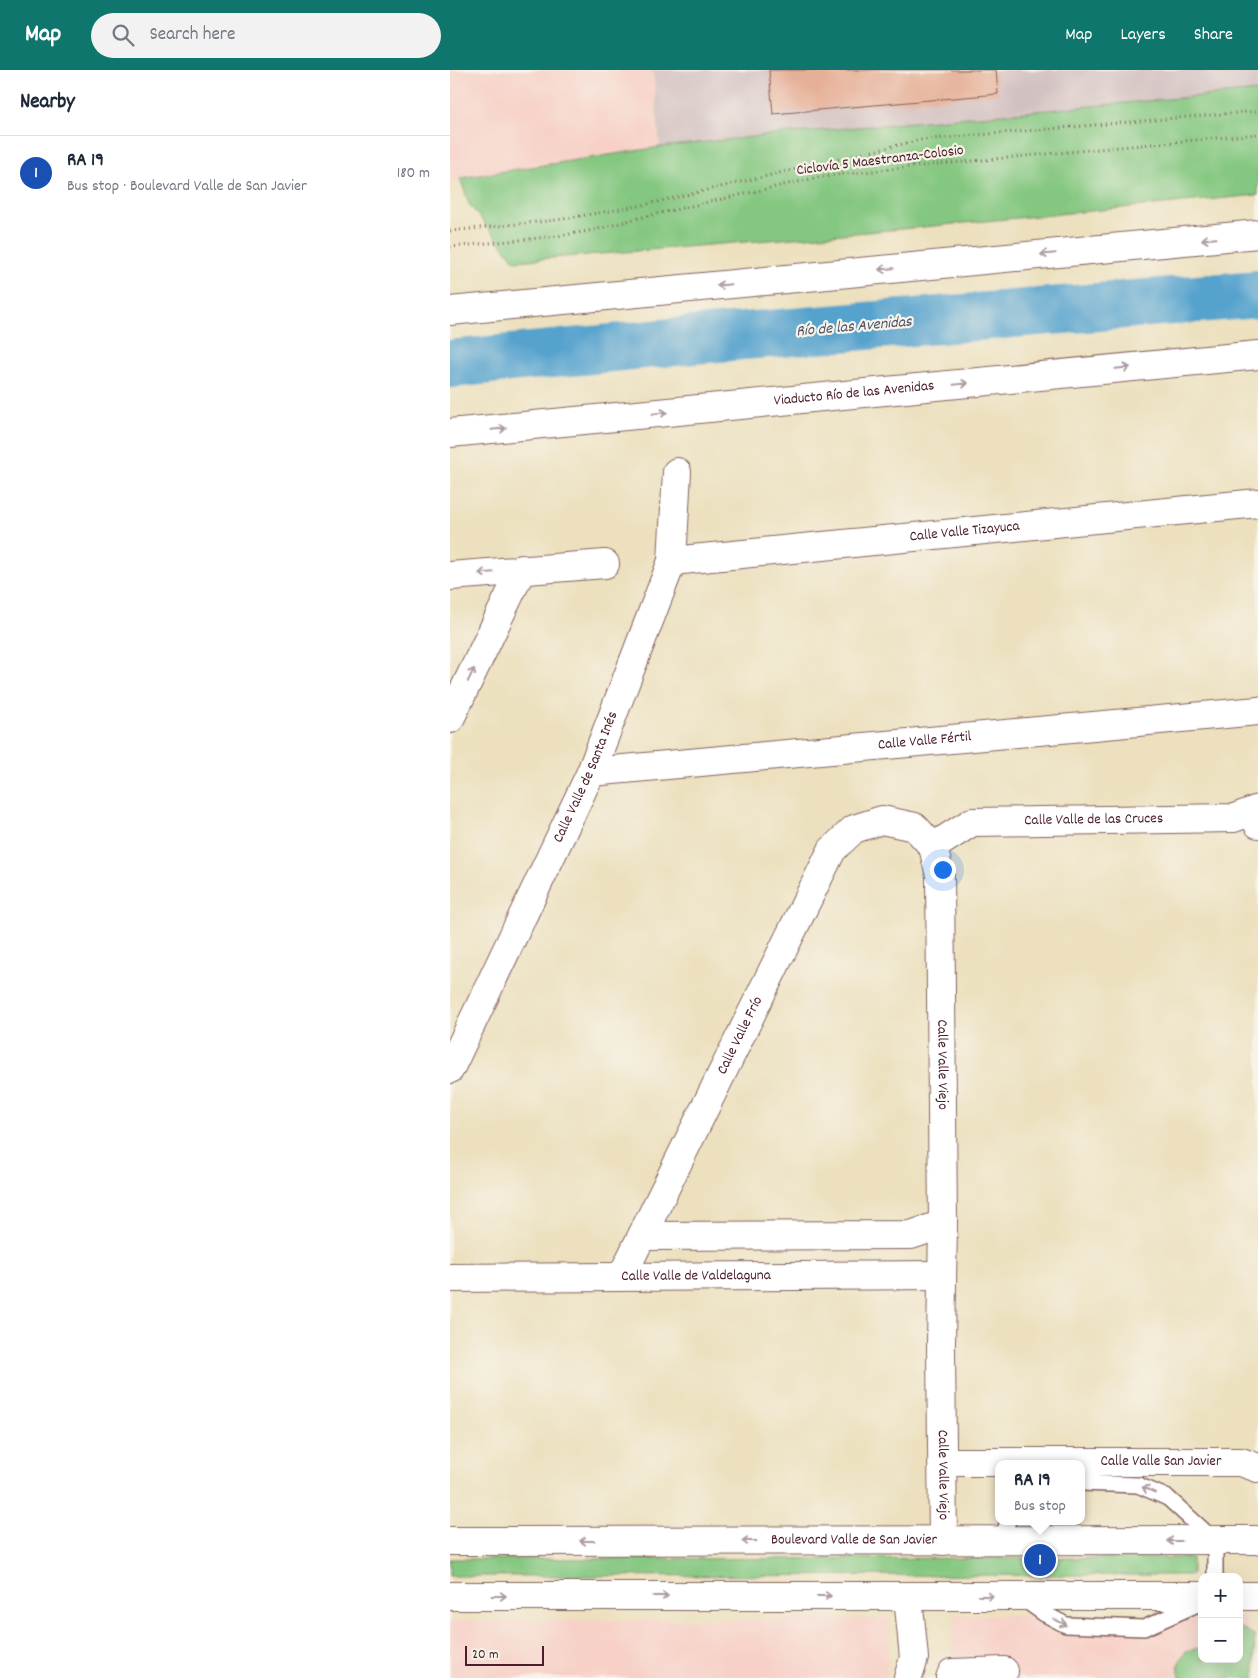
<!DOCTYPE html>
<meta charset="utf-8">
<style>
:root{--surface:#fff;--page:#f2f2f3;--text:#1f2937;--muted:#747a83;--line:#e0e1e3;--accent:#0f766e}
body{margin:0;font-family:Dekko,sans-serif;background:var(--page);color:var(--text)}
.controls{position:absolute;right:15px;bottom:15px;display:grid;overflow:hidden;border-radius:10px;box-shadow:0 5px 20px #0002}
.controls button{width:45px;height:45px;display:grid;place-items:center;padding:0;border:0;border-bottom:1px solid var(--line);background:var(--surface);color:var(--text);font:25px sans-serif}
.scale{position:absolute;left:15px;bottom:12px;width:79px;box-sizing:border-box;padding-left:5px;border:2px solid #4a1f2b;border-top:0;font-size:14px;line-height:18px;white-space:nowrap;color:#4a1f2b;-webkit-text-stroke:4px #f7f3e8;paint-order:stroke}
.you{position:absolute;left:492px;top:799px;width:18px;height:18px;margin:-12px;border:4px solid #fff;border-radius:50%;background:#1a73e8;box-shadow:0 0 0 8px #1a73e833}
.badge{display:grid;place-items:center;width:32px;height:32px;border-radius:50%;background:var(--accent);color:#fff;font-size:16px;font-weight:700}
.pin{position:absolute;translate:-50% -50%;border:2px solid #fff;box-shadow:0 1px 5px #0006}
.popup{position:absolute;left:545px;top:1390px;width:90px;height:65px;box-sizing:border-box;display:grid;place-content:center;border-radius:10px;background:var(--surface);filter:drop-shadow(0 1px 4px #0005);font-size:16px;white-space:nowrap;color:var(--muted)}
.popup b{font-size:19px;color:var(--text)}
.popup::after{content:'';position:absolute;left:50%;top:100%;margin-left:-10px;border:10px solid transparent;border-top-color:var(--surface)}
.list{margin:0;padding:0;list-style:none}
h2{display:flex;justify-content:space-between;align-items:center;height:65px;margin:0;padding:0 20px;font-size:21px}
h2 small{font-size:16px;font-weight:400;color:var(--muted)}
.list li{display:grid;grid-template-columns:32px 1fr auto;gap:15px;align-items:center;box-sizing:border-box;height:75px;padding:0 20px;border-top:1px solid var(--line)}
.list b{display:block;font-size:19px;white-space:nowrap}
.list p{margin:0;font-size:16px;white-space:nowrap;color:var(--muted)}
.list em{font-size:16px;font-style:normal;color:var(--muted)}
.icon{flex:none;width:28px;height:28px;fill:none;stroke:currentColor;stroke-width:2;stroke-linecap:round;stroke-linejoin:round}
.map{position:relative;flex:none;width:808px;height:1608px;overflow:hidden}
header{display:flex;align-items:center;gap:30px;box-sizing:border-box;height:70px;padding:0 25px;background:var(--accent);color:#fff}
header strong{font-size:24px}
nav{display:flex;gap:28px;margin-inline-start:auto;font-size:18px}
.search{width:350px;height:45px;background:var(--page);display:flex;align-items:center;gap:12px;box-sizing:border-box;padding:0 18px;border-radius:28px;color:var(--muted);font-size:19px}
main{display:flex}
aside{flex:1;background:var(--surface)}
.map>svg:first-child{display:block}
</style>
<header>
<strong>Map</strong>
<div class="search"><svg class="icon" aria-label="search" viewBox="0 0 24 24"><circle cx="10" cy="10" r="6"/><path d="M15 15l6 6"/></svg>Search here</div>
<nav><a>Map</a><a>Layers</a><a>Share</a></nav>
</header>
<main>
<aside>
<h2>Nearby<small></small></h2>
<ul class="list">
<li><span class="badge" style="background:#1a4fb4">1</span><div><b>RA 19</b><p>Bus stop · Boulevard Valle de San Javier</p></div><em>180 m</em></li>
</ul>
</aside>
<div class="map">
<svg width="808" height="1608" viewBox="0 0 808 1608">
<rect width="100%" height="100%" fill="#f7f3e8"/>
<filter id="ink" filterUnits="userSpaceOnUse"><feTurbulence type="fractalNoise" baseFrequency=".02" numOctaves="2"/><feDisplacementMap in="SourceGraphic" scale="10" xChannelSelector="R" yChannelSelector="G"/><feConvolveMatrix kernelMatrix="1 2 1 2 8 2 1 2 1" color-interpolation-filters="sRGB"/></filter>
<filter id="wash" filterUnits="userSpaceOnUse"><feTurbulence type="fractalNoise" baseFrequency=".0096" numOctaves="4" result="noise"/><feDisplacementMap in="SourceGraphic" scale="20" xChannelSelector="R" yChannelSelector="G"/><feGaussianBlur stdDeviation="1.12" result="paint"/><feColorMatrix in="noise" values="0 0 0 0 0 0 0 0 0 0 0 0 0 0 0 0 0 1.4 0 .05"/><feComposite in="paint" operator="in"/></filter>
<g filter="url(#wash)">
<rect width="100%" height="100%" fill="#ece0be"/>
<g fill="#f7d1c8">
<path d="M0,0h203l7,77 -200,31 -10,6z"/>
<path d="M505,1545l247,2v42h37v-42h7l1,61h-297z"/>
<path d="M440,1549l-3,59h-437v-57z"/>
</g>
<path fill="#d2bfc0" d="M203,0h605v21l-477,43 -121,13z"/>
<g fill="#84c780" stroke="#677356">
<path d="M808,21v104l-367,35 -376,31 -46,-57 -9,-26 200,-31 121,-13z"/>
<path d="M742,1488v17l-742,1v-17z"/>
<path d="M789,1558l15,7 1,43h-75l-2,-14 8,-13 16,-4v12h37z"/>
</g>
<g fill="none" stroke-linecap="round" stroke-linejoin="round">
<path stroke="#54a2cd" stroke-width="48" d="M0,294l244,-24 564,-46"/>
</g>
<g id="blocks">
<path fill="#e6af97" d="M319,0h227l2,24 -225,20z"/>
</g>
</g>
<g filter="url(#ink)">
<use href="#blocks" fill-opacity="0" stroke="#83635e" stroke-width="1"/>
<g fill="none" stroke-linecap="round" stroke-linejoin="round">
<defs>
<g id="lane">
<path d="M631,1413l57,2 30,13 47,43v36"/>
<path d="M552,1470l6,-19"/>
<path d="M572,1528l21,15 23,12 78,3 58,-26"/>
</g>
<g id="street">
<path id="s1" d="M222,491l586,-58"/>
<path d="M0,506l155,-12"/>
<path d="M0,649l72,-150"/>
<path id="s2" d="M141,702l667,-61"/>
<path id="s3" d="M483,777l39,-25 262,-4 24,-9v15"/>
<path id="s4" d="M0,999l141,-297 81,-211 5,-89"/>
<path d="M192,1166l269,-1 32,-11"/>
<path id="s5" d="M172,1206l210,-426 22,-21 28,-9 33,7 18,20 7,28 3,349 -2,120"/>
<path id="s6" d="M0,1208l492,-3"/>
<path id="s7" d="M491,1280l2,191"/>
<path id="s8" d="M493,1392h298l17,6"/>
<path d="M458,1608l6,-20 -6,-62"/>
<path d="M500,1608l2,-5 52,-2"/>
</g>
<g id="secondary">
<path d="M0,241l808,-77"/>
<path id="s9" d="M0,363l808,-78"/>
<path id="s10" d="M0,1471l808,-1"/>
<path d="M0,1526h752"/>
<path d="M789,1526h19"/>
</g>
</defs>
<use href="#lane" stroke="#83635e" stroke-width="18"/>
<use href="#street" stroke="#83635e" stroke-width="30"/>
<use href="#secondary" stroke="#83635e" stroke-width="30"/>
<g stroke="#83635e" stroke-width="3" stroke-dasharray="1 4" stroke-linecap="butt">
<path d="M0,161l107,-11 82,-14 281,-66 338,-29"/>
<path d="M0,177l108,-11 36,-6 49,-13 176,-40 90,-10 349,-33"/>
</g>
<use href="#lane" stroke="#fff" stroke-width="15"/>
<use href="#street" stroke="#fff" stroke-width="28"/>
<use href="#secondary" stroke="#fff" stroke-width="28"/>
</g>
<defs><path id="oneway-shaft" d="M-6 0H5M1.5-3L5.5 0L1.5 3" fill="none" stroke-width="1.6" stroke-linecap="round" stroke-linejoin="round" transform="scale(1.25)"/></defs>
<g stroke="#ae9aa0">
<use href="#oneway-shaft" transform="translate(759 169) rotate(175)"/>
<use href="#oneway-shaft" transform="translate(598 184) rotate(175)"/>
<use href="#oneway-shaft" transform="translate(436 199) rotate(175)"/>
<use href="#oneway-shaft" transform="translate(274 215) rotate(175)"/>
<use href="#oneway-shaft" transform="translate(673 298) rotate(-6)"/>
<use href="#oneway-shaft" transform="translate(511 314) rotate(-6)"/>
<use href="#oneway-shaft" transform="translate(210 343) rotate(-6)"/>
<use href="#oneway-shaft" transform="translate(49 359) rotate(-6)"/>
<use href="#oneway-shaft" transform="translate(36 503) rotate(175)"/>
<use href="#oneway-shaft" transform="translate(21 605) rotate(-64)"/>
<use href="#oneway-shaft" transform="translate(699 1420) rotate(-156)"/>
<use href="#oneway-shaft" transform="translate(137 1471) rotate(180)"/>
<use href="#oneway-shaft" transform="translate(299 1471) rotate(180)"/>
<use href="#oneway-shaft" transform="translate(724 1471) rotate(-180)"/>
<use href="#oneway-shaft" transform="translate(49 1526)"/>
<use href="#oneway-shaft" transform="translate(211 1526)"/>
<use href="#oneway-shaft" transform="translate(374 1526)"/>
<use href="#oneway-shaft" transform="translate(536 1526)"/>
<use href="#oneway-shaft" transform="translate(610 1552) rotate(26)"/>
</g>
</g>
<g text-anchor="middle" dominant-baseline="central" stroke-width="4.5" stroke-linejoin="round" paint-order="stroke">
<g font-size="15" fill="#4a1f2b" stroke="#f7f3e8">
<text transform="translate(430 91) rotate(-7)">Ciclovía 5 Maestranza-Colosio</text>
<text stroke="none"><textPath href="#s9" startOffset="406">Viaducto Río de las Avenidas</textPath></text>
<text stroke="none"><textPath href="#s1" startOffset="294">Calle Valle Tizayuca</textPath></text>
<text stroke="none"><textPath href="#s2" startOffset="335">Calle Valle Fértil</textPath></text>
<text stroke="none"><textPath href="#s4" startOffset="322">Calle Valle de Santa Inés</textPath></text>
<text stroke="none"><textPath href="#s3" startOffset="168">Calle Valle de las Cruces</textPath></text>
<text stroke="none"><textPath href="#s5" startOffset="268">Calle Valle Frío</textPath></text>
<text stroke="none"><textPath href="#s5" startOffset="814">Calle Valle Viejo</textPath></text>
<text stroke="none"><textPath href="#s6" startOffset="246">Calle Valle de Valdelaguna</textPath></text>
<text stroke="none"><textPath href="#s8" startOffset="218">Calle Valle San Javier</textPath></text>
<text stroke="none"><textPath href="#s7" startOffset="125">Calle Valle Viejo</textPath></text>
<text stroke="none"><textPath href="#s10" startOffset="404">Boulevard Valle de San Javier</textPath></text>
</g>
<g font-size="16" font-style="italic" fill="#4e536c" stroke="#f7f3e8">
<text transform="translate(404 257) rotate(-5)">Río de las Avenidas</text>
</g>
</g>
</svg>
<div class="controls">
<button>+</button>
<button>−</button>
</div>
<div class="scale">20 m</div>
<div class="you"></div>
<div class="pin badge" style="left:590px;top:1490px;background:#1a4fb4">1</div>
<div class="popup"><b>RA 19</b>Bus stop</div>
</div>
</main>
